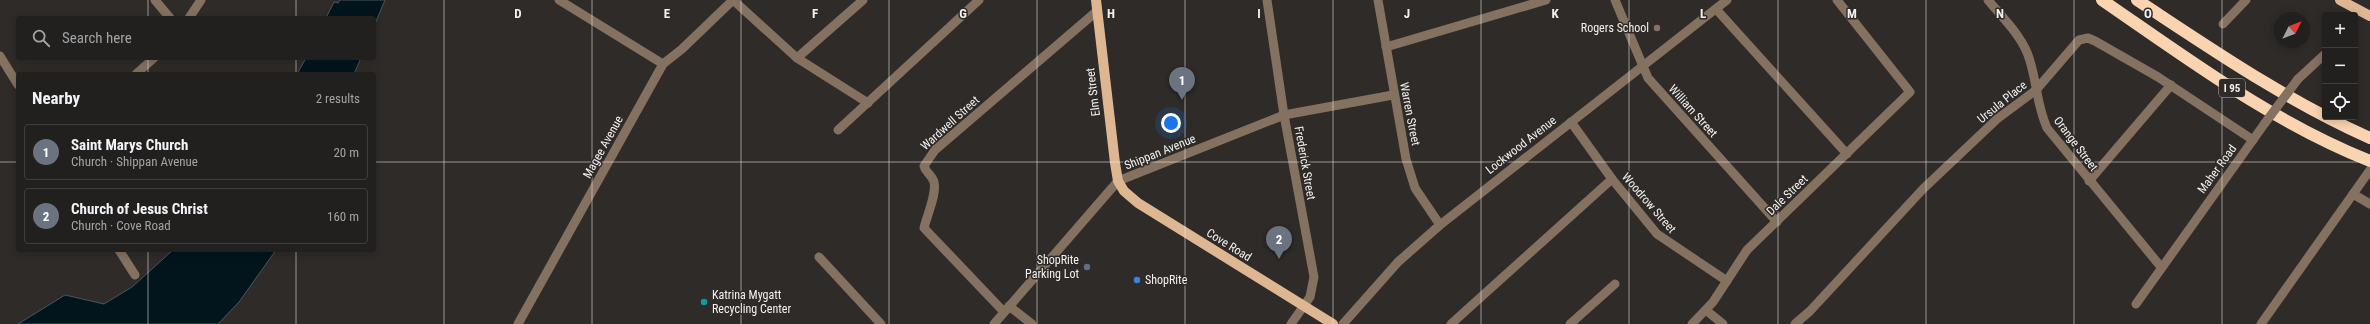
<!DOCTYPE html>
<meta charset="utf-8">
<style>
:root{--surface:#22201f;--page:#2a2828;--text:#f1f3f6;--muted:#a2a3a4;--line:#3f3e3d;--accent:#bca0f2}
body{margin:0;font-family:"Roboto Condensed",sans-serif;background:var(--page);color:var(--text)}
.controls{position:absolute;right:12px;top:12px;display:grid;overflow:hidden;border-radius:4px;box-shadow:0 2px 10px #0003}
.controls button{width:36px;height:36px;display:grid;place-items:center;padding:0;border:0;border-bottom:1px solid var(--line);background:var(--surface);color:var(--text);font:20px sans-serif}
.compass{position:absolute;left:2274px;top:12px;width:36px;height:36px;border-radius:50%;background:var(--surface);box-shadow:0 2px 10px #0003;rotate:48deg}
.you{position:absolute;left:1171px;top:123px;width:14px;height:14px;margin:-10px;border:3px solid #fff;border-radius:50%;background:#1a73e8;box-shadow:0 0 0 6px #1a73e833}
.badge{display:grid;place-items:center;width:26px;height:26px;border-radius:50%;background:var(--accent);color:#fff;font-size:13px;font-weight:700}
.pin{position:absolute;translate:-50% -33px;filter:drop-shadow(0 1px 2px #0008)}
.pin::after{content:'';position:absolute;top:21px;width:14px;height:12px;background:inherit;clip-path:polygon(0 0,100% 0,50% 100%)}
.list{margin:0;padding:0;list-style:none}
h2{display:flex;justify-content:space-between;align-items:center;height:52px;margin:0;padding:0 16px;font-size:17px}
h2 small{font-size:13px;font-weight:400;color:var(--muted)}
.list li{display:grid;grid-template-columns:26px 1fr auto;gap:12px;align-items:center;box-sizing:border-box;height:56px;margin:0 8px 8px;padding:0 8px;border:1px solid var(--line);border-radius:4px}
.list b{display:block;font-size:15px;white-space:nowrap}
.list p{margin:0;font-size:13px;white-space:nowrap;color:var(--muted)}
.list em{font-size:13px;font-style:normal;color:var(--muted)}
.icon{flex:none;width:22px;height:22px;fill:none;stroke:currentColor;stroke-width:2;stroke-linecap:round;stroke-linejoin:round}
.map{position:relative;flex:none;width:2370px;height:324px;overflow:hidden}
.search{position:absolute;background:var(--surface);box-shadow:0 2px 10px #0003;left:16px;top:16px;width:360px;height:44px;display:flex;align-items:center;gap:10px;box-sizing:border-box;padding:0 14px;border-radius:4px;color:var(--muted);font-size:15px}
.panel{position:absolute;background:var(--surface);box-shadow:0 2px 10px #0003;left:16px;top:72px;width:360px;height:180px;border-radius:4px}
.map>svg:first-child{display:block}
</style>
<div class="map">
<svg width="2370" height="324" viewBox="0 0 2370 324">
<rect width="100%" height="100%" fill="#2e2b29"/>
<g fill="#02151d" stroke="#4a575c">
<path d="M340,0h45l-11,26v-8h-48l8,-16 4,1z"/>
<path d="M306,58h55l-7,16h-57z"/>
<path d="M173,250h103l-37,52 -21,22h-200l47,-29 39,9 28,-17z"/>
</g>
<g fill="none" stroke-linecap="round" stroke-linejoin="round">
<g stroke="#847160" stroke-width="9">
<path d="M155,0l15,18"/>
<path d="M559,0l104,64"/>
<path d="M733,0l64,58 71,45"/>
<path d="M1267,0l17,115 30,162 -4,20 -19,27"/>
<path d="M1378,0l28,159 9,29 25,37"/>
<path d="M1615,0l33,78 129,144"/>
<path d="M1988,0c15,18 36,38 42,61 7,23 7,45 17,67l114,139"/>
<path d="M1716,9l131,145"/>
<path d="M189,18l12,-18"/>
<path d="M2223,24l23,-24"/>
<path d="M1386,47l160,-47"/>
<path d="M0,56l18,29"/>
<path d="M797,58l66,-58"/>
<path d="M136,74l18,-16"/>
<path d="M2298,79l27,-25"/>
<path d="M1571,122l41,57 45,55 70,47"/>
<path d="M838,130l141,-130"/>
<path d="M2089,181l82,-96"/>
<path d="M2353,194l17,10"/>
<path d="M119,250l16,25"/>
<path d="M819,257l62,67"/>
<path d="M2136,304l129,-181"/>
<path d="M1009,306l23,18"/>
<path d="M1707,311l16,13"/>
<path d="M1004,312l-80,-84c3,-13 13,-34 10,-46 -2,-7 -8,-9 -10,-16l11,-16 162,-139"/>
<path d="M518,324l145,-260 19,-15 51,-49"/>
<path d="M994,324l124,-143 166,-66 109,-20"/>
<path d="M1343,324l55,-62 42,-37 287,-225"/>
<path d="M1451,324l161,-145"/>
<path d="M1570,324l45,-40"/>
<path d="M1692,324l21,-22 34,-52 163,-158 -73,-92"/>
<path d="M1795,324l15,-13 113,-122 74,-70 39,-29 43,-50 9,-2 7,3 63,36 95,63"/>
<path d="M2261,324l109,-154"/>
</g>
<g stroke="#deb792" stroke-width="10">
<path d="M1096,0l19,163 3,18 6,10 14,12 195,121"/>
<path d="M2340,0l30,16"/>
</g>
<g stroke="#fad4b1" stroke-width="12">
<path d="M2102,0c86,59 170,122 268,161"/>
<path d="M2137,0c76,50 150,101 233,138"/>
</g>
<path stroke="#847160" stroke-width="9" d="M2265,123l33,-44"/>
</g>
<path fill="none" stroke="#f3f1ef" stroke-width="1" stroke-opacity="0.55" d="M148,0v18M296,0v18M444,0v324M592,0v324M741,0v324M889,0v324M1037,0v324M1185,0v324M1333,0v324M1481,0v324M1629,0v324M1778,0v324M1926,0v324M2074,0v324M2222,0v324M148,58v16M296,58v16M0,162h18M374,162h1996M148,250v74M296,250v74"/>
<circle fill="#8d6e63" stroke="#2e2b29" stroke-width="1.5" cx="1657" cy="28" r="4"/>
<circle fill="#5c6f8a" stroke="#2e2b29" stroke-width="1.5" cx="1087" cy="267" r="4"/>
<circle fill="#3f7fe0" stroke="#2e2b29" stroke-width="1.5" cx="1137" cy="280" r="4"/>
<circle fill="#0f9aa8" stroke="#2e2b29" stroke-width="1.5" cx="704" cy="302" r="4"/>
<g text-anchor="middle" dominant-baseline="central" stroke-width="3" stroke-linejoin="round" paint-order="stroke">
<rect fill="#2e2b29" stroke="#b8b6b4" stroke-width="1" x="2219" y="79" width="26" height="18" rx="3"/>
<g font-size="11" font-weight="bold" fill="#f3f1ef">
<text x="2232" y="88">I 95</text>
</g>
<g font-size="12" fill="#f3f1ef" stroke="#2e2b29" text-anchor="end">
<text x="1649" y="28">Rogers School</text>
<text x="1079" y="260">ShopRite<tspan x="1079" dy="14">Parking Lot</tspan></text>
<text x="1145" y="280" text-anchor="start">ShopRite</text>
<text x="712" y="295" text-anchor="start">Katrina Mygatt<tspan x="712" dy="14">Recycling Center</tspan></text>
</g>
<g font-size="12" fill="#f3f1ef" stroke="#2e2b29">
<text transform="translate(1093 92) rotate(-97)">Elm Street</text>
<text transform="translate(2002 102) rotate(-39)">Ursula Place</text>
<text transform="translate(1693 111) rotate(48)">William Street</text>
<text transform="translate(1410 114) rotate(79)">Warren Street</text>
<text transform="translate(950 123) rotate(-42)">Wardwell Street</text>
<text transform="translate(2076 144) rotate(53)">Orange Street</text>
<text transform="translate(1521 145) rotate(-38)">Lockwood Avenue</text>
<text transform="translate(603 147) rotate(-61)">Magee Avenue</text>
<text transform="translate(1160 152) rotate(-22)">Shippan Avenue</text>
<text transform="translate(1305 163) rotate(80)">Frederick Street</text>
<text transform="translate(2217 169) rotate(-54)">Maher Road</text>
<text transform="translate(1787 195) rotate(-44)">Dale Street</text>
<text transform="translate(1649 203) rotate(49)">Woodrow Street</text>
<text transform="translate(1229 245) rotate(32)">Cove Road</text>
</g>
</g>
<g font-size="13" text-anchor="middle" font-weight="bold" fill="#f3f1ef" stroke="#2e2b29" stroke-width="3" stroke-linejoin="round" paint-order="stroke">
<text x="518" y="18">D</text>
<text x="667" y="18">E</text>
<text x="815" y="18">F</text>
<text x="963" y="18">G</text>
<text x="1111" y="18">H</text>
<text x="1259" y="18">I</text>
<text x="1407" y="18">J</text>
<text x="1555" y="18">K</text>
<text x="1703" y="18">L</text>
<text x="1852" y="18">M</text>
<text x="2000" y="18">N</text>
<text x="2148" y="18">O</text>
</g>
</svg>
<div class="controls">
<button>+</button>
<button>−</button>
<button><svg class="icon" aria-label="locate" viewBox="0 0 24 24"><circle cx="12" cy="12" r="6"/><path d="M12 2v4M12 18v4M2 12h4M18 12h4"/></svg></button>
</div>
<svg class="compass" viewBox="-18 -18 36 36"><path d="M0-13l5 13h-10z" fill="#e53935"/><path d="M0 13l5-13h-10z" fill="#a2a3a4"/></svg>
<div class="you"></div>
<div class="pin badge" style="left:1182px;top:100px;background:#6b7280">1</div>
<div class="pin badge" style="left:1279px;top:259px;background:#6b7280">2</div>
<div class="search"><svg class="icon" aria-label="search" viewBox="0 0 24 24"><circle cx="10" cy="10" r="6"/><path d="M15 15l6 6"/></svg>Search here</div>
<section class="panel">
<h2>Nearby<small>2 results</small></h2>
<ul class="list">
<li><span class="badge" style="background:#6b7280">1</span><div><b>Saint Marys Church</b><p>Church · Shippan Avenue</p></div><em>20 m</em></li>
<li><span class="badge" style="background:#6b7280">2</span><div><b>Church of Jesus Christ</b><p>Church · Cove Road</p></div><em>160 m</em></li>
</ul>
</section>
</div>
